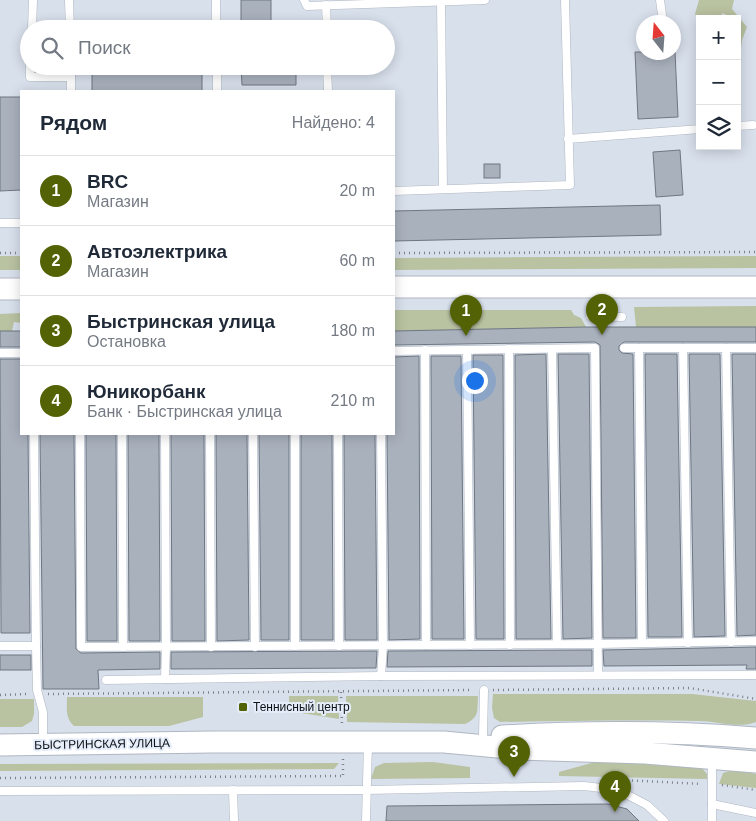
<!DOCTYPE html>
<html lang="ru">
<meta charset="utf-8">
<style>
:root{--surface:#fff;--page:#f2f2f3;--text:#1f2937;--muted:#747a83;--line:#e0e1e3;--accent:#536204}
body{margin:0;font-family:Arial,sans-serif;background:var(--page);color:var(--text)}
.controls{position:absolute;right:15px;top:15px;display:grid;overflow:hidden;border-radius:0px;box-shadow:0 2px 12px #0003}
.controls button{width:45px;height:45px;display:grid;place-items:center;padding:0;border:0;border-bottom:1px solid var(--line);background:var(--surface);color:var(--text);font:25px sans-serif}
.compass{position:absolute;left:636px;top:15px;width:45px;height:45px;border-radius:50%;background:var(--surface);box-shadow:0 2px 12px #0003;rotate:343deg}
.you{position:absolute;left:474px;top:380px;width:18px;height:18px;margin:-12px;border:4px solid #fff;border-radius:50%;background:#1a73e8;box-shadow:0 0 0 8px #1a73e833}
.badge{display:grid;place-items:center;width:32px;height:32px;border-radius:50%;background:var(--accent);color:#fff;font-size:16px;font-weight:700}
.pin{position:absolute;translate:-50% -41px;filter:drop-shadow(0 1px 2px #0008)}
.pin::after{content:'';position:absolute;top:26px;width:18px;height:15px;background:inherit;clip-path:polygon(0 0,100% 0,50% 100%)}
.list{margin:0;padding:0;list-style:none}
h2{display:flex;justify-content:space-between;align-items:center;height:65px;margin:0;padding:0 20px;font-size:21px}
h2 small{font-size:16px;font-weight:400;color:var(--muted)}
.list li{display:grid;grid-template-columns:32px 1fr auto;gap:15px;align-items:center;box-sizing:border-box;height:70px;padding:0 20px;border-top:1px solid var(--line)}
.list b{display:block;font-size:19px;white-space:nowrap}
.list p{margin:0;font-size:16px;white-space:nowrap;color:var(--muted)}
.list em{font-size:16px;font-style:normal;color:var(--muted)}
.icon{flex:none;width:28px;height:28px;fill:none;stroke:currentColor;stroke-width:2;stroke-linecap:round;stroke-linejoin:round}
.map{position:relative;flex:none;width:756px;height:821px;overflow:hidden}
.search{position:absolute;background:var(--surface);box-shadow:0 2px 12px #0003;left:20px;top:20px;width:375px;height:55px;display:flex;align-items:center;gap:12px;box-sizing:border-box;padding:0 18px;border-radius:28px;color:var(--muted);font-size:19px}
.panel{position:absolute;background:var(--surface);box-shadow:0 2px 12px #0003;left:20px;top:90px;width:375px;height:345px;border-radius:0px}
.map>svg:first-child{display:block}
</style>
<div class="map">
<svg width="756" height="821" viewBox="0 0 756 821">
<rect width="100%" height="100%" fill="#d8e0ec"/>
<g fill="#b9c2a1">
<path d="M699,0h35l-2,9 15,18 -5,13 -1,9 -4,-1v-29h-5l-9,-6 -5,6h-18v4l-5,-9z"/>
<rect x="0" y="256" width="21" height="14"/>
<path d="M756,256v12l-362,2v-12z"/>
<path d="M756,306v21h-120l-2,-20z"/>
<path d="M394,310h177l3,5 7,3 5,9 -191,4z"/>
<path d="M21,313v10l-7,-1 -2,9h-12v-17z"/>
<path d="M493,694h199l64,7v21c-17,7 -39,-1 -57,-1 -66,-1 -132,0 -199,1l-6,-4 -2,-10z"/>
<path d="M289,696h49l1,23 -50,-8z"/>
<path d="M346,696h132c-1,15 2,21 -13,28l-118,-2z"/>
<path d="M67,697h136v20l-34,9h-95c-9,-8 -7,-18 -7,-29z"/>
<path d="M0,699h34v15l-2,7 -10,6h-22z"/>
<path d="M433,762l37,5v11l-99,1 4,-12 9,-4z"/>
<path d="M595,762l94,3 13,3 5,6v5l-148,-3v-4z"/>
<path d="M339,763l-5,6 -334,2v-7z"/>
<path d="M733,770l23,4v14l-37,-4 4,-11z"/>
</g>
<g fill="#a9b1bd" stroke="#6f7782">
<rect x="241" y="0" width="30" height="29"/>
<path d="M635,52h40l3,65 -40,2z"/>
<rect x="92" y="66" width="110" height="25"/>
<path d="M241,66h55v19h-54z"/>
<path d="M0,97h21v93l-21,1z"/>
<path d="M680,150l3,45 -27,2 -3,-45z"/>
<rect x="484" y="164" width="16" height="14"/>
<path d="M660,205l1,30 -267,6v-30z"/>
<path d="M586,327h170v15h-132l-5,4v4l3,3 11,1 3,284h-33l-3,-293 -5,-3 -201,3v-14z"/>
<rect x="0" y="331" width="21" height="16"/>
<path d="M546,354l5,285h-35l-1,-284z"/>
<path d="M558,354h31l3,284 -29,1z"/>
<path d="M645,354h32l5,283h-34z"/>
<path d="M689,354h31l5,282 -31,1z"/>
<path d="M732,354h24v281l-19,1z"/>
<path d="M473,355h30l1,284h-28z"/>
<path d="M419,356l1,283 -31,1 -2,-206h7v-77z"/>
<path d="M431,356h30l3,283h-32z"/>
<path d="M0,359h21v75h7l2,199h-29z"/>
<path d="M40,434h34l2,215 5,4 79,-1v17l-62,1 1,19h-56z"/>
<path d="M86,434h30l1,207h-30z"/>
<path d="M128,434h31l1,207h-31z"/>
<path d="M171,434h33l1,207h-33z"/>
<path d="M216,434h31l2,206 -32,1z"/>
<path d="M259,434h30v206h-28z"/>
<path d="M301,434h31l1,206h-32z"/>
<path d="M344,434h31l2,206h-32z"/>
<path d="M756,647v22h-10l1,-4 -143,1 -1,-16z"/>
<path d="M592,650v16l-205,1 1,-16z"/>
<path d="M377,651l-1,17 -205,1v-17z"/>
<rect x="0" y="655" width="31" height="15"/>
<path d="M608,804l19,5 12,12h-253l1,-15z"/>
</g>
<g fill="none" stroke-linecap="round" stroke-linejoin="round">
<defs>
<g id="service">
<path d="M69,0l1,29"/>
<path d="M216,0v29"/>
<path d="M304,0l3,6 178,-6"/>
<path d="M660,0l3,22"/>
<path d="M441,1l2,188"/>
<path d="M326,5l1,24"/>
<path d="M32,29l1,-29"/>
<path d="M30,66v11h41"/>
<path d="M71,66v25"/>
<path d="M217,66v25"/>
<path d="M327,66l1,25"/>
<path d="M737,126l16,-1"/>
<path d="M568,139l132,-10"/>
<path d="M394,191l176,-6 -5,-185"/>
<path d="M0,223h21"/>
<path d="M602,289v27"/>
<path d="M590,316l32,1"/>
<path d="M624,348h132"/>
<path d="M639,348l3,295"/>
<path d="M683,348l5,295"/>
<path d="M726,348l5,294"/>
<path d="M509,349l1,296"/>
<path d="M552,349l5,295"/>
<path d="M425,350l1,295"/>
<path d="M467,350l3,295"/>
<path d="M394,351l201,-3 3,327"/>
<path d="M0,353h21"/>
<path d="M34,434l2,212 1,44 6,22v30"/>
<path d="M80,434l1,213 517,-3 158,-3"/>
<path d="M122,434l1,213"/>
<path d="M210,434l1,213"/>
<path d="M253,434l2,213"/>
<path d="M338,434l1,212"/>
<path d="M381,434l2,212 -2,30"/>
<path d="M0,646h36"/>
<path d="M295,646v-212"/>
<path d="M165,679l1,-32 -1,-213"/>
<path d="M106,680l275,-4 375,-1"/>
<path d="M483,737l1,-47"/>
<path d="M712,759v62"/>
<path d="M233,790l1,31"/>
<path d="M0,791l366,-1 218,-4 34,4 29,15 17,16"/>
<path d="M712,804l44,9"/>
<path d="M366,821l2,-78"/>
</g>
<g id="secondary">
<path d="M394,287h362"/>
<path d="M0,289h21"/>
<path d="M502,736c85,-5 169,-5 254,2"/>
<path d="M0,745l212,-3h232l74,7 127,4 111,9"/>
</g>
</defs>
<use href="#service" stroke="#afb7c2" stroke-width="9"/>
<use href="#secondary" stroke="#afb7c2" stroke-width="23"/>
<g stroke="#7c828a" stroke-width="2.5" stroke-dasharray="1 4" stroke-linecap="butt">
<path d="M0,253h21"/>
<path d="M394,253l362,-1"/>
<path d="M493,690l197,-2 66,11"/>
<path d="M341,692l1,34"/>
<path d="M48,694l425,-4"/>
<path d="M0,695l28,-1"/>
<path d="M343,759v17"/>
<path d="M0,778l343,-2"/>
<path d="M622,780l79,4"/>
<path d="M722,785l34,5"/>
</g>
<use href="#service" stroke="#fff" stroke-width="8"/>
<use href="#secondary" stroke="#fff" stroke-width="21"/>
</g>
<rect fill="#536204" stroke="#e5edfa" stroke-width="2" x="238" y="702" width="10" height="10" rx="2.5"/>
<g text-anchor="middle" dominant-baseline="central" stroke-width="4" stroke-linejoin="round" paint-order="stroke">
<g font-size="12" fill="#0e1115" stroke="#e5edfa" text-anchor="start">
<text x="253" y="707">Теннисный центр</text>
</g>
<g font-size="12" fill="#0e1115" stroke="#e5edfa">
<text transform="translate(102 744) rotate(-1)">БЫСТРИНСКАЯ УЛИЦА</text>
</g>
</g>
</svg>
<div class="controls">
<button>+</button>
<button>−</button>
<button><svg class="icon" aria-label="layers" viewBox="0 0 24 24"><path d="M12 4l9 5-9 5-9-5zM3 14l9 5 9-5"/></svg></button>
</div>
<svg class="compass" viewBox="-18 -18 36 36"><path d="M0-13l5 13h-10z" fill="#e53935"/><path d="M0 13l5-13h-10z" fill="#747a83"/></svg>
<div class="you"></div>
<div class="pin badge" style="left:466px;top:336px">1</div>
<div class="pin badge" style="left:602px;top:335px">2</div>
<div class="pin badge" style="left:514px;top:777px">3</div>
<div class="pin badge" style="left:615px;top:812px">4</div>
<div class="search"><svg class="icon" aria-label="search" viewBox="0 0 24 24"><circle cx="10" cy="10" r="6"/><path d="M15 15l6 6"/></svg>Поиск</div>
<section class="panel">
<h2>Рядом<small>Найдено: 4</small></h2>
<ul class="list">
<li><span class="badge">1</span><div><b>BRC</b><p>Магазин</p></div><em>20 m</em></li>
<li><span class="badge">2</span><div><b>Автоэлектрика</b><p>Магазин</p></div><em>60 m</em></li>
<li><span class="badge">3</span><div><b>Быстринская улица</b><p>Остановка</p></div><em>180 m</em></li>
<li><span class="badge">4</span><div><b>Юникорбанк</b><p>Банк · Быстринская улица</p></div><em>210 m</em></li>
</ul>
</section>
</div>
